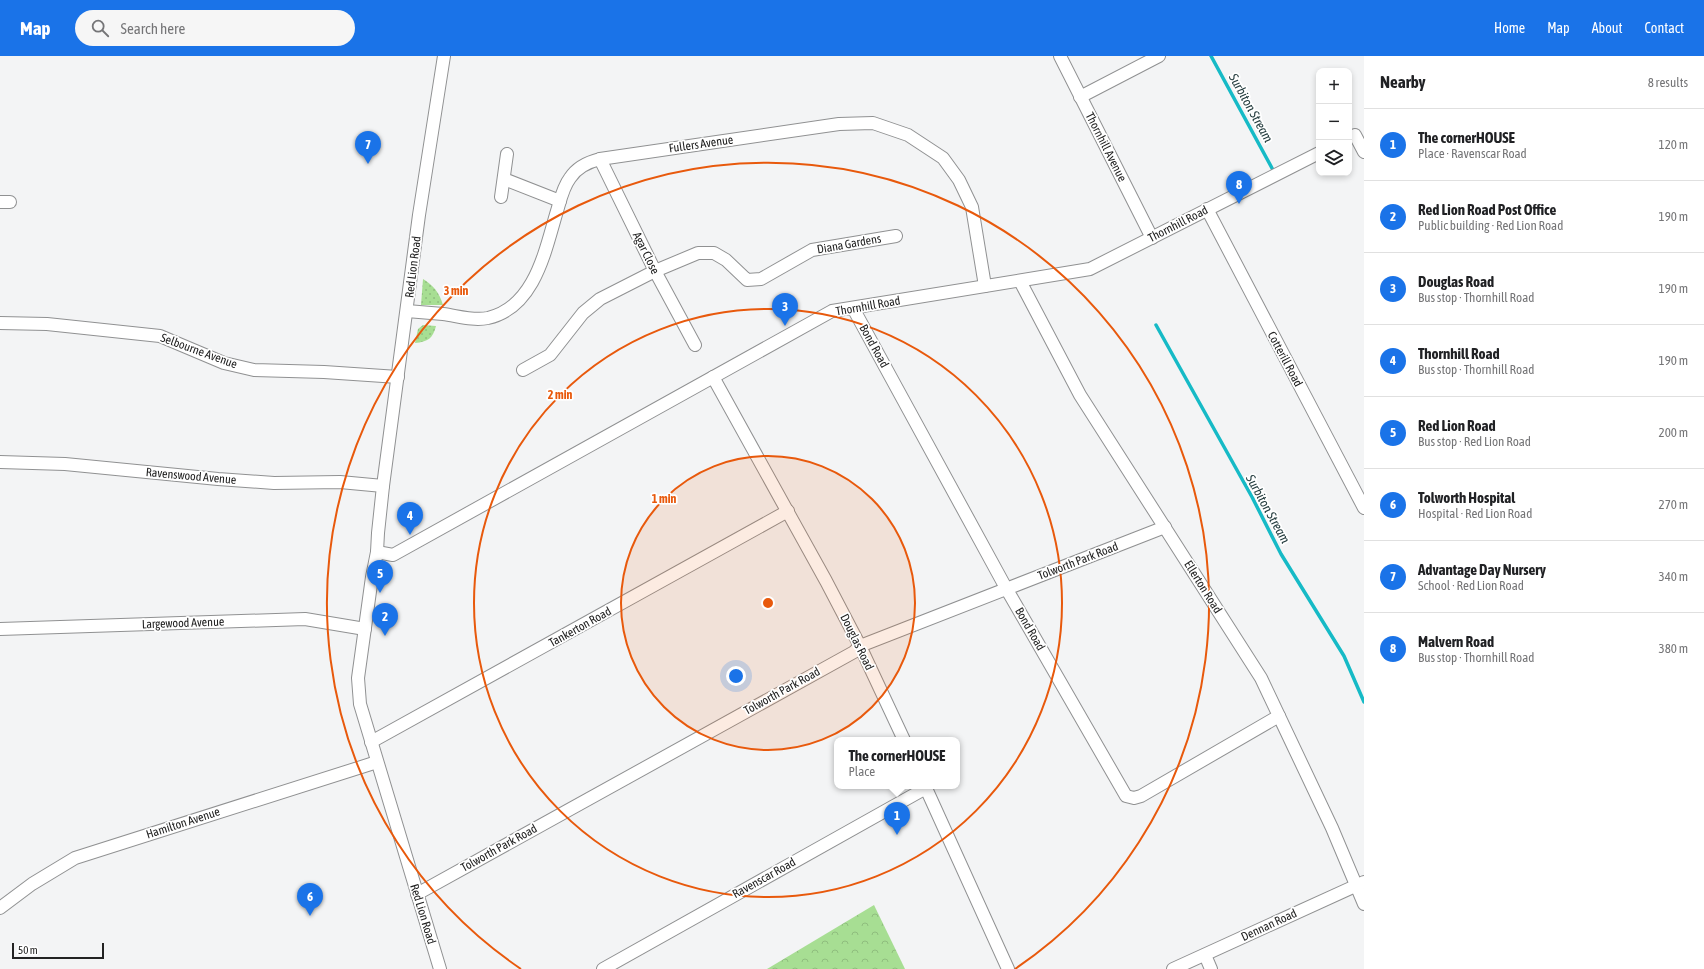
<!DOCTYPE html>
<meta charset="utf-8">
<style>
:root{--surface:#fff;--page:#f6f6f6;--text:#202124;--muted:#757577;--line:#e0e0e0;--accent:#1a73e8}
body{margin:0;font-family:"Asap Condensed",sans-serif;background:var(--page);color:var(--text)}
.controls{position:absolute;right:12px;top:12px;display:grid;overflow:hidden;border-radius:8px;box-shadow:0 2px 6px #0003}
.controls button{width:36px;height:36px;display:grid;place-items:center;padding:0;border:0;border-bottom:1px solid var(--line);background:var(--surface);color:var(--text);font:20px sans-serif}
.scale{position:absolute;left:12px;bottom:10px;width:92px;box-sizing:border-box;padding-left:4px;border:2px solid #222;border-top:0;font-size:11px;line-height:14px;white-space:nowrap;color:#222;-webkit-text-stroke:3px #fff;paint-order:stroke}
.you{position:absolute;left:736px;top:620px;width:14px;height:14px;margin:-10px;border:3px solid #fff;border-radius:50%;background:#1a73e8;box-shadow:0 0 0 6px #1a73e833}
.badge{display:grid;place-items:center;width:26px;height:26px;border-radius:50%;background:var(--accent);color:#fff;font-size:13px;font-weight:700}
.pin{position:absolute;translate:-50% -33px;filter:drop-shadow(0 1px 2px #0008)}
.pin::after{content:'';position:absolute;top:21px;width:14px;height:12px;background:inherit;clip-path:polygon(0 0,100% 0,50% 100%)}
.popup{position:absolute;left:834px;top:681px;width:126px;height:52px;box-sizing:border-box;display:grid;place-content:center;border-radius:8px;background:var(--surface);filter:drop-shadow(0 1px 3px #0005);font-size:13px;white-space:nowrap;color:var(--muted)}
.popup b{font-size:15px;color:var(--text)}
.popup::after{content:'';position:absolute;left:50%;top:100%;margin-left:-8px;border:8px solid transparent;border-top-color:var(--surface)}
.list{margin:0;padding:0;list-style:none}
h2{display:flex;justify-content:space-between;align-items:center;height:52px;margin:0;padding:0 16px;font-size:17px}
h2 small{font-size:13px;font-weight:400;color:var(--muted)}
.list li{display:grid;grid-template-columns:26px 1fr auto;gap:12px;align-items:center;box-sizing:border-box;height:72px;padding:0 16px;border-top:1px solid var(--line)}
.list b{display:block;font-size:15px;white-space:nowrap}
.list p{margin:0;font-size:13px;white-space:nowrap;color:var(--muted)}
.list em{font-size:13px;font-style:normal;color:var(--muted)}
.icon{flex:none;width:22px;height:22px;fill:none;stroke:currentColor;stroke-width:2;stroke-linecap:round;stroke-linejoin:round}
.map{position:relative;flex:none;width:1364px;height:913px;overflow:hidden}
header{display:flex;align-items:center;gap:24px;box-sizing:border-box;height:56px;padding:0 20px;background:var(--accent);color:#fff}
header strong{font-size:19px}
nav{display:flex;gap:22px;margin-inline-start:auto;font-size:14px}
.search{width:280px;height:36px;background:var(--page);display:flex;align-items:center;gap:10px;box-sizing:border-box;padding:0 14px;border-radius:22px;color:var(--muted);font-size:15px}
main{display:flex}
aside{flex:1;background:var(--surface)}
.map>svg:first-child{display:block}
</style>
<header>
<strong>Map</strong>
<div class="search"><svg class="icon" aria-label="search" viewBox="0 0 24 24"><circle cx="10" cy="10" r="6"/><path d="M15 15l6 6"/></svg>Search here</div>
<nav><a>Home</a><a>Map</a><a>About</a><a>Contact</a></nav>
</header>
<main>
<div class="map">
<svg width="1364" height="913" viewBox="0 0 1364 913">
<defs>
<pattern id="grass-dots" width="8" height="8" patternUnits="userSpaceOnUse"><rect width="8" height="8" fill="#a7de93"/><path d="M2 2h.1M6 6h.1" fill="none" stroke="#8fbe7e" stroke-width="1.8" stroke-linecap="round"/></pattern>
<pattern id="park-crowns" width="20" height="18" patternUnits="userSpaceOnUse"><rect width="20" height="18" fill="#a7de93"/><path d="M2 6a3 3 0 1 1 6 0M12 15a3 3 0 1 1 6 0" fill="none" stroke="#8fbe7e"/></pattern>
</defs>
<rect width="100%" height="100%" fill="#f3f4f5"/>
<g fill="url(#grass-dots)">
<path d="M423,223c11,7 16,13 20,26h-22z"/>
<path d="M423,269l13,1c-3,12 -8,16 -21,17l3,-14z"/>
</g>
<path fill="url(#park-crowns)" d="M874,849l31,64h-138z"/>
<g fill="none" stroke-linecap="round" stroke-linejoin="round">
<g stroke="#16bac6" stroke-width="3.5">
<path d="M1211,0l62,114"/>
<path d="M1156,269l96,172 29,57 63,102 20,46"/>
</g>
<defs>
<g id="minor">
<path d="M1060,0l92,182"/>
<path d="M1080,41l79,-41"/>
<path d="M1355,79l9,17"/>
<path d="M600,103l55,112 40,74"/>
<path d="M504,123l56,22"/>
<path d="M501,141l6,-43"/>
<path d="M0,146h10"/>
<path d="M1207,153l157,299"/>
<path d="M1020,225l60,114 181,283 71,150 32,76"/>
<path d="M853,252l153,280 120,208 8,2 7,-2 138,-80"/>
<path d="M407,255c12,1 24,2 36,3 15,2 30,7 45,4 47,-11 57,-67 69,-107 3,-10 6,-24 13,-33 7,-11 18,-16 30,-19l239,-35 34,-1 35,12 35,23 16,22 13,27 13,79"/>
<path d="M0,267l47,1 113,12 64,27 30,7 70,2 74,5"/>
<path d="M523,314l27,-15 33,-42 17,-14 55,-28 43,-18h16l12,7 21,20 14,-1 51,-29 84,-14"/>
<path d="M713,321l113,204 34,65 44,94"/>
<path d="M0,406l65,2 153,15 56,4 66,-1 43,4"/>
<path d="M377,496l16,3 439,-244 258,-42 229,-116"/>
<path d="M0,573l305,-10 60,10"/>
<path d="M371,686l417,-231"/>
<path d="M925,730l83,183"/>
<path d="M417,838l437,-242 6,-6 305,-119"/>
<path d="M0,852l32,-24 43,-26 302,-96"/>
<path d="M1205,899l6,14"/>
<path d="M440,913l-80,-265 -2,-26 14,-101 5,-25 1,-19 5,-47 36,-271 25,-159"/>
<path d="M603,913l323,-181"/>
<path d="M1173,913l191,-87"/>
</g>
</defs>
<use href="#minor" stroke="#909192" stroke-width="14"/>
<use href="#minor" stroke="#fff" stroke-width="12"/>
</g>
<circle cx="768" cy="547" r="147" fill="#e8590c" fill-opacity=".12"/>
<g fill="none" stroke="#e8590c" stroke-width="2">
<circle cx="768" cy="547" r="147"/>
<circle cx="768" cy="547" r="294"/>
<path d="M521 913A441 441 0 1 1 1015 913"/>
</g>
<g text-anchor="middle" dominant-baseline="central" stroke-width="3.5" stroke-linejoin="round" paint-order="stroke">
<g font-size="12" fill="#222" stroke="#fff">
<text transform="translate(701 88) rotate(-8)">Fullers Avenue</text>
<text transform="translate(1106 91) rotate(63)">Thornhill Avenue</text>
<text transform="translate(1178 168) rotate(-27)">Thornhill Road</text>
<text transform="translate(849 188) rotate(-10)">Diana Gardens</text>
<text transform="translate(646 197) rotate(64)">Agar Close</text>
<text transform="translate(413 211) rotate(-83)">Red Lion Road</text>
<text transform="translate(868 250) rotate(-10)">Thornhill Road</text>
<text transform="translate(874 290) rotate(61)">Bond Road</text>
<text transform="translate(199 295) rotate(20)">Selbourne Avenue</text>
<text transform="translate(1285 303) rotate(62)">Cotterill Road</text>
<text transform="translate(191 420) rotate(5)">Ravenswood Avenue</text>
<text transform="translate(1078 505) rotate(-21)">Tolworth Park Road</text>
<text transform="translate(1203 531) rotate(58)">Ellerton Road</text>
<text transform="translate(183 567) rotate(-2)">Largewood Avenue</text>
<text transform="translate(580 571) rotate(-29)">Tankerton Road</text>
<text transform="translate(1030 573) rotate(60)">Bond Road</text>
<text transform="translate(857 586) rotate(64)">Douglas Road</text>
<text transform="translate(782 635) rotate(-29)">Tolworth Park Road</text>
<text transform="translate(183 767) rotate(-18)">Hamilton Avenue</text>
<text transform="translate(499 792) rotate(-29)">Tolworth Park Road</text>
<text transform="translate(764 822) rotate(-29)">Ravenscar Road</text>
<text transform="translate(423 858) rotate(73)">Red Lion Road</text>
<text transform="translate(1269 869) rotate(-25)">Dennan Road</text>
</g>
<g font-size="13" font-style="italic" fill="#253d3f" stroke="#fff">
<text transform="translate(1251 52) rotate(61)">Surbiton Stream</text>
<text transform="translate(1268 453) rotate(61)">Surbiton Stream</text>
</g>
</g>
<circle cx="768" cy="547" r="6" fill="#e8590c" stroke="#fff" stroke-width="2"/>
<g font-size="12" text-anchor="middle" font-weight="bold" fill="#e8590c" stroke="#fff" stroke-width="3.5" stroke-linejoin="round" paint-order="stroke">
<text x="456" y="239">3 min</text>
<text x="560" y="343">2 min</text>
<text x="664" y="447">1 min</text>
</g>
</svg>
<div class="controls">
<button>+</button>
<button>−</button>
<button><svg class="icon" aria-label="layers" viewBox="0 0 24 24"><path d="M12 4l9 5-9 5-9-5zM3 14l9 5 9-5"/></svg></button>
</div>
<div class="scale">50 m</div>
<div class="you"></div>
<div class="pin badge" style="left:897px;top:779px">1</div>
<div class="popup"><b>The cornerHOUSE</b>Place</div>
<div class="pin badge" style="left:385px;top:580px">2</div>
<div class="pin badge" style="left:785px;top:270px">3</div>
<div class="pin badge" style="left:410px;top:479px">4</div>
<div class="pin badge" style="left:380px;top:537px">5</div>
<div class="pin badge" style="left:310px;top:860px">6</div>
<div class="pin badge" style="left:368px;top:108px">7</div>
<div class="pin badge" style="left:1239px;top:148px">8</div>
</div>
<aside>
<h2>Nearby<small>8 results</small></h2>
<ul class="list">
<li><span class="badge">1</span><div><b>The cornerHOUSE</b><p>Place · Ravenscar Road</p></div><em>120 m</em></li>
<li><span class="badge">2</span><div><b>Red Lion Road Post Office</b><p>Public building · Red Lion Road</p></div><em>190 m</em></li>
<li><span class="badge">3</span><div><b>Douglas Road</b><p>Bus stop · Thornhill Road</p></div><em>190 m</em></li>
<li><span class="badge">4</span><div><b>Thornhill Road</b><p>Bus stop · Thornhill Road</p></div><em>190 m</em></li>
<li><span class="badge">5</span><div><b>Red Lion Road</b><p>Bus stop · Red Lion Road</p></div><em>200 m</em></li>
<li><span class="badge">6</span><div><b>Tolworth Hospital</b><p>Hospital · Red Lion Road</p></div><em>270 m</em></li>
<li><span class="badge">7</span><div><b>Advantage Day Nursery</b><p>School · Red Lion Road</p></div><em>340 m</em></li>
<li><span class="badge">8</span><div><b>Malvern Road</b><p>Bus stop · Thornhill Road</p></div><em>380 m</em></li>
</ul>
</aside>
</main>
